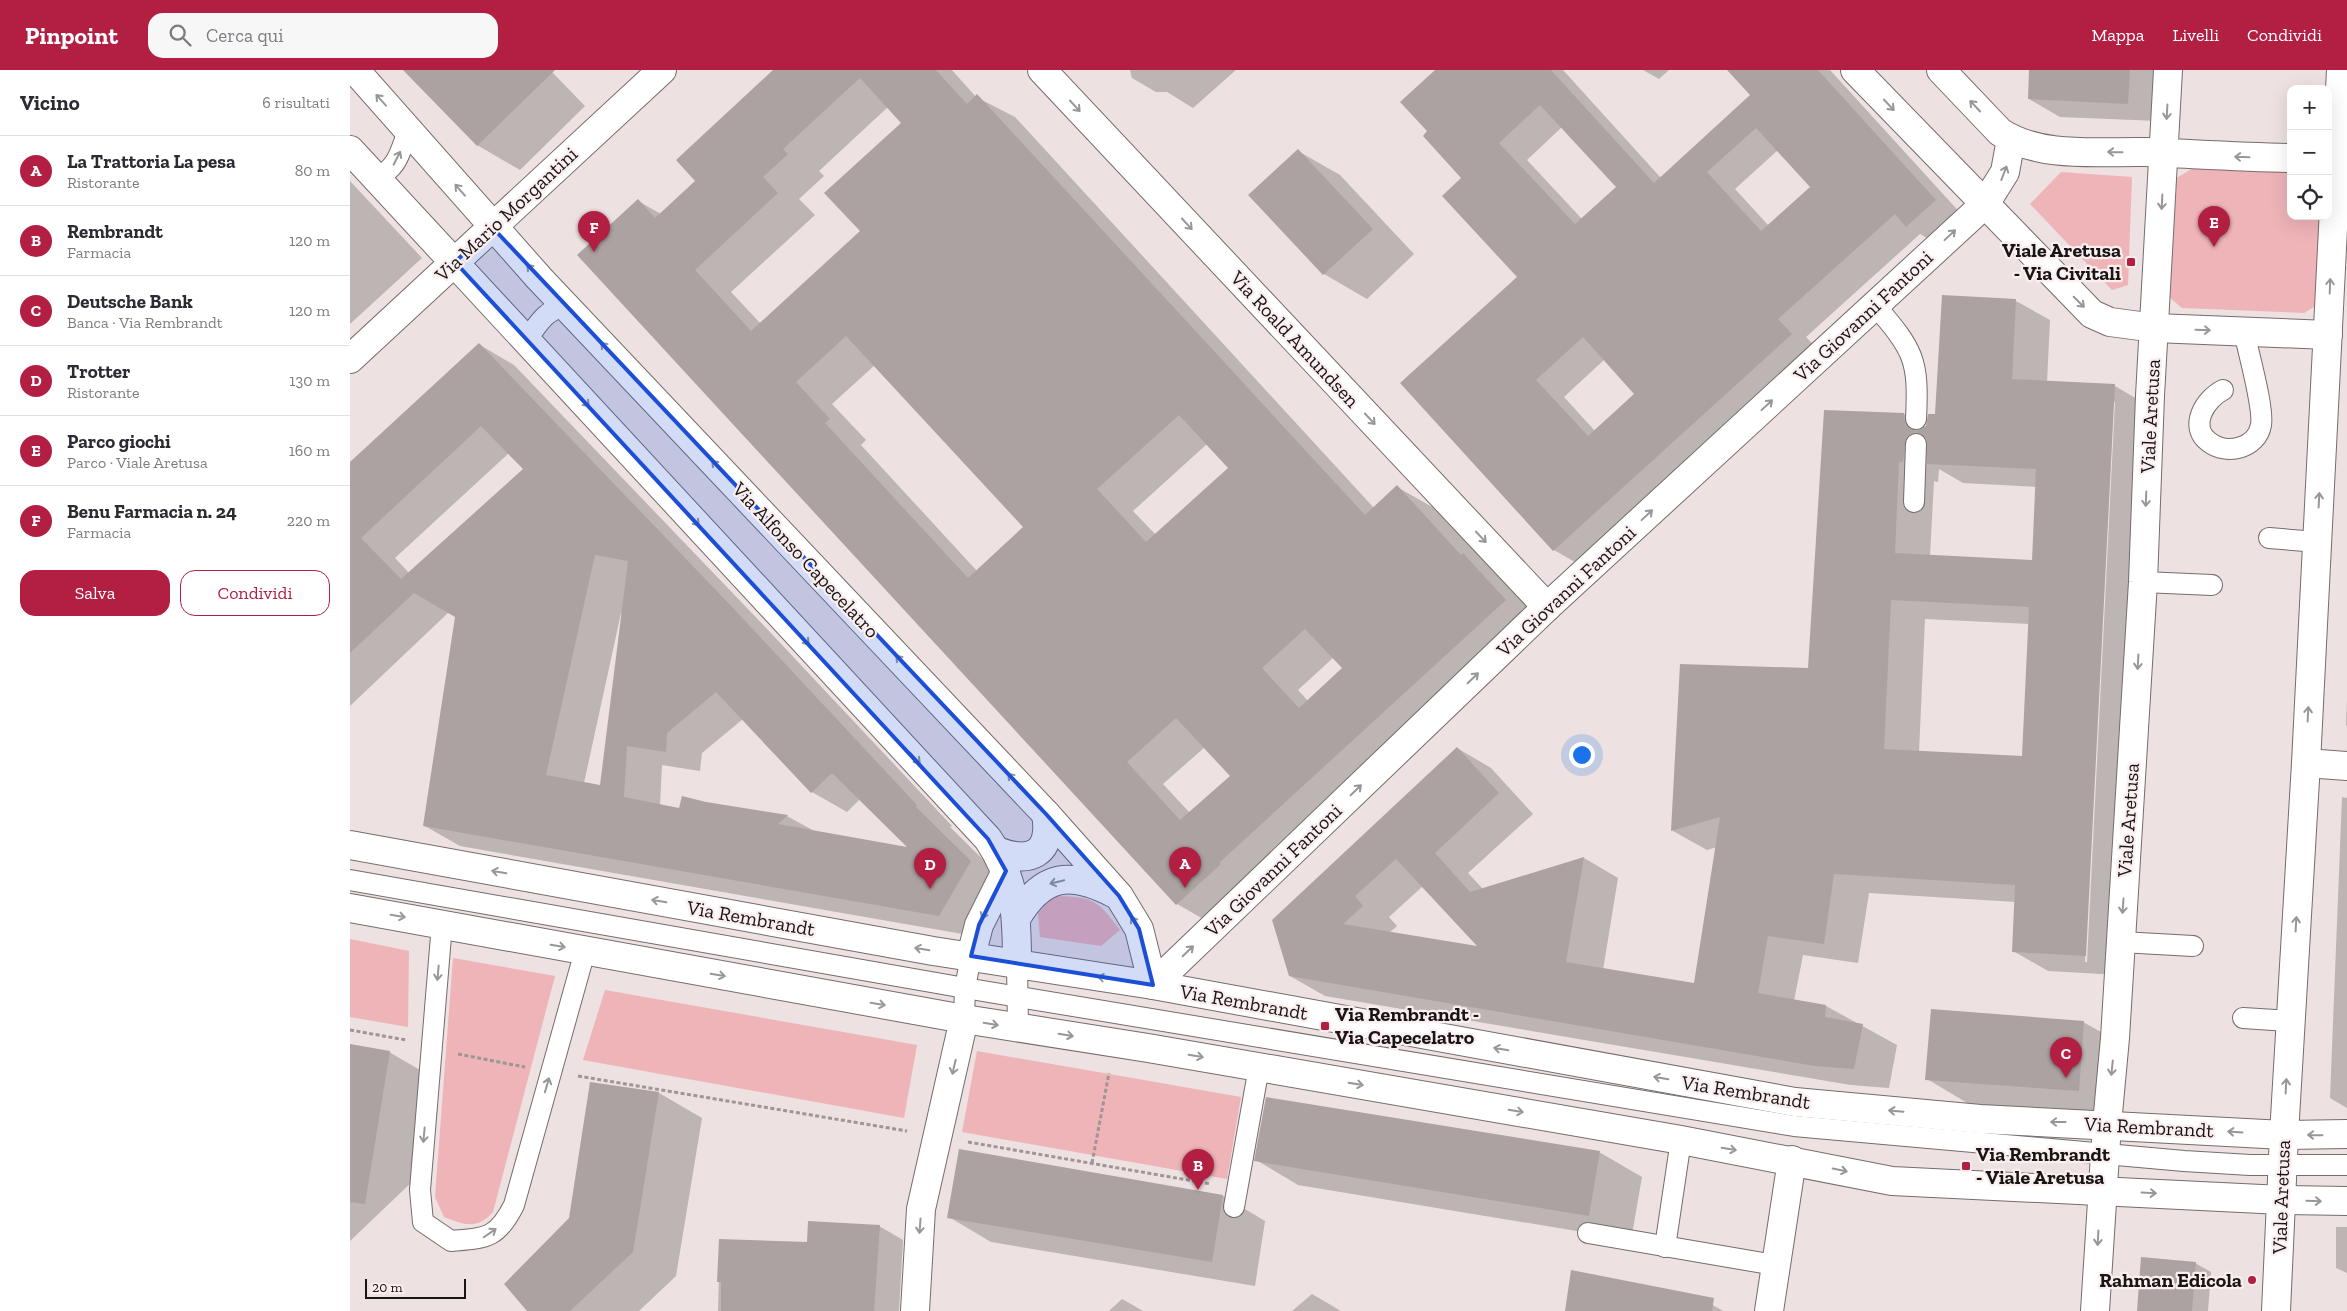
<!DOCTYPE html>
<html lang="it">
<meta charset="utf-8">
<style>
:root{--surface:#fff;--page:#f7f7f7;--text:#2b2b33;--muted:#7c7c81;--line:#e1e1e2;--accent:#b21f43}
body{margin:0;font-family:"Zilla Slab",serif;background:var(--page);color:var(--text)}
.controls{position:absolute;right:15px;top:15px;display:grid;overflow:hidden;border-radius:10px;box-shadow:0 5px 20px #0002}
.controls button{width:45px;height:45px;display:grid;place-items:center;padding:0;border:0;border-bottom:1px solid var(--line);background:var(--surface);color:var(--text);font:25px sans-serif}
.scale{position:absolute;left:15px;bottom:12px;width:101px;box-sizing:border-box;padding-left:5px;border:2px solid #191515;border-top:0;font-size:14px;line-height:18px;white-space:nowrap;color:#191515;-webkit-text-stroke:4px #faeeee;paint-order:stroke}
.you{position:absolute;left:1231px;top:684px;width:18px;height:18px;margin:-12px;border:4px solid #fff;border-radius:50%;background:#1a73e8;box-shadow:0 0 0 8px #1a73e833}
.badge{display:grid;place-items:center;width:32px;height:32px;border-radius:50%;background:var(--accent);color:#fff;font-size:16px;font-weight:700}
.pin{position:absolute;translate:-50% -41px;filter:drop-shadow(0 1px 2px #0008)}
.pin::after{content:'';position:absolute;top:26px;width:18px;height:15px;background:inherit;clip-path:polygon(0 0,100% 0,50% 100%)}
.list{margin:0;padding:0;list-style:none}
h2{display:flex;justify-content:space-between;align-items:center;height:65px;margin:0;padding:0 20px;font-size:21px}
h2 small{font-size:16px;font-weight:400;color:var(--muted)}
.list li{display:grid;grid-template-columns:32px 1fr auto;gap:15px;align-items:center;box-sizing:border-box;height:70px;padding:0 20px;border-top:1px solid var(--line)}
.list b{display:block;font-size:19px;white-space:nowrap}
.list p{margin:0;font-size:16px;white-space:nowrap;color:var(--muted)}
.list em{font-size:16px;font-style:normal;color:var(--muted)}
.actions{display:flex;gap:10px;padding:15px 20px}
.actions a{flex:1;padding:11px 0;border:1px solid var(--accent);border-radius:15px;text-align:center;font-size:18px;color:var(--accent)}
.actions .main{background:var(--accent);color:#fff}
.icon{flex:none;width:28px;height:28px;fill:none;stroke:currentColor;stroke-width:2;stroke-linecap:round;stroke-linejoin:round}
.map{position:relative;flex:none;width:1997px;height:1241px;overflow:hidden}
header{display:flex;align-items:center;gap:30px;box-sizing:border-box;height:70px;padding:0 25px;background:var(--accent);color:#fff}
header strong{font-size:24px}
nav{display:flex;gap:28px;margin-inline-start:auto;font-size:18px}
.search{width:350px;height:45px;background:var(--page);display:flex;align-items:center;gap:12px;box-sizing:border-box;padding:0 18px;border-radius:15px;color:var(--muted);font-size:19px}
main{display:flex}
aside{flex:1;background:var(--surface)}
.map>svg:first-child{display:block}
</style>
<header>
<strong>Pinpoint</strong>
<div class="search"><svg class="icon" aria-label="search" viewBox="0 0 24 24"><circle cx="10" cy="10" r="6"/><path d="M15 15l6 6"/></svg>Cerca qui</div>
<nav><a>Mappa</a><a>Livelli</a><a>Condividi</a></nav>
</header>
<main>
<aside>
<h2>Vicino<small>6 risultati</small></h2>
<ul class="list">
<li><span class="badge">A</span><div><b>La Trattoria La pesa</b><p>Ristorante</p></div><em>80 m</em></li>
<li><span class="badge">B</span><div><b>Rembrandt</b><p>Farmacia</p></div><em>120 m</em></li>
<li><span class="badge">C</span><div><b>Deutsche Bank</b><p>Banca · Via Rembrandt</p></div><em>120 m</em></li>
<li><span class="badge">D</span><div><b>Trotter</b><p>Ristorante</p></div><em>130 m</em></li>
<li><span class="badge">E</span><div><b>Parco giochi</b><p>Parco · Viale Aretusa</p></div><em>160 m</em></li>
<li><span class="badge">F</span><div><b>Benu Farmacia n. 24</b><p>Farmacia</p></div><em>220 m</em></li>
</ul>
<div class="actions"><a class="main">Salva</a><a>Condividi</a></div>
</aside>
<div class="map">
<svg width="1997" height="1241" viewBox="0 0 1997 1241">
<rect width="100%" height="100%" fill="#ede1e1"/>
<g fill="#eeb4b8">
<path d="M1843,98l98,5v43h33l-5,88 -15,9 -122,-5 -13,-11 6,-118z"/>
<path d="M1711,102l71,5 -4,108 -16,5 -82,-86z"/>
<path d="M707,826c37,1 41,5 63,34l-19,16 -61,-9 -2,-24 10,-11z"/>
<path d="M0,869l59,12 -1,76 -58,-10z"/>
<path d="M103,888l102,18 -62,236c-16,18 -28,13 -49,5l-9,-20z"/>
<path d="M255,920l312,55 -13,73 -321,-58z"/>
<path d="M627,981l264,46 -14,82 -265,-47z"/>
</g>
<g fill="#0003" fill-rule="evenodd">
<path d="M57,0h143l35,36 -65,64 -43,-25z"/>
<path d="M426,0h176l24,27 39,20 359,391 23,-21 37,21 108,114 -328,303 -37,-21 -539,-703 23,13 36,-33zM538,37l15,16 -41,109 -101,92 -30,-32 84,-77 -16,-16 25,-23 -5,-5zM525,295l149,162 -47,44 -116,-126 5,-5 -34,-36zM857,374l23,24 -74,67 -23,-24zM984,587l10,11 -36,33 -10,-11zM855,677l27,29 -42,37 -27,-29z"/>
<path d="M780,0h106l-43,38 -26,-16h-11l-24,-14z"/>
<path d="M1087,0h126l98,108 91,-82 -23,-26h101l134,147 -28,26 -16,-9 -114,103 14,14 -238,215 -28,-16 -35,-273 -56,-99 -34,-47zM1212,57l55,60 -35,32 -55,-59zM1428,80l33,37 -42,39 -34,-37zM1255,289l31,35 -41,37 -31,-34z"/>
<path d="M1293,0h26l-10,9z"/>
<path d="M1680,0h128l1,51 -99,-4 -31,-18z"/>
<path d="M948,81l42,24 74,79 -47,45 -43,-25 -74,-79z"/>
<path d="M0,111l72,77 -72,66z"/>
<path d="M1594,227l72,4 34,19 -3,62 68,4 34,20 -29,569 -72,-4 -35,-20 3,-49 -147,-9 -11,70 -55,-8 -9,46 32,5 71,39 -8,43 -38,-3 -526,-89 -35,-20 167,-228 34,20 42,46 -65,59 15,16 101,-31 34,20 -15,92 92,14 22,-137 -10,3 -34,-19 8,-166 128,4 95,-255 22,13 10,-11zM1763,332h2l-28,560h-2zM1589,399l24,14 74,4 -4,75 -103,-6 4,-75 4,1zM1575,549l105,5 -7,133 -104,-5zM1073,816l58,62 -92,-15 8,-7 -8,-9z"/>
<path d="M130,275l34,20 255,266 183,195 -2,1 56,55 -32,54 -514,-90 -35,-20 32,-209 -8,-5 -99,94v-242zM159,383l15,16 -114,105 -15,-16zM271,543l2,1 -21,172 -18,-3zM393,649l69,73 35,20 13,-13 51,50 -95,-17 -29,-16 -82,-13 -25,6 -20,-4 2,-40 38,6 2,-18z"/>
<path d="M1997,629v27l-1,-1z"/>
<path d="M1992,727l5,1v310l-17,-10z"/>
<path d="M1733,952l43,24 -5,69 -152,-11 -42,-25z"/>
<path d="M0,976l39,6 43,25 -17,102 -65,62z"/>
<path d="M241,1014l68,9 43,25 -26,158 -37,35h-110l41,-93z"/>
<path d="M1249,1082l43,25 -11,63 -333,-55 -42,-25z"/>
<path d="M873,1126l42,25 -10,65 -264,-44 -42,-25z"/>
<path d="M529,1156l24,14 -4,71h-181l2,-71 88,3z"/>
<path d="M1986,1157h11v46l-11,-5z"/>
<path d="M1845,1193l16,9 -3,39h-70z"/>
<path d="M962,1224l29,17h-49z"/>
<path d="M1347,1226l26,15h-156z"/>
<path d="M772,1229l21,12h-34z"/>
</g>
<g fill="#ada2a2" fill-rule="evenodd">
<path d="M53,0h152l-78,76z"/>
<path d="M423,0h163l31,34 10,-10 388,421 32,-30 64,70 2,-2 43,47 -287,263 2,1 -45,41 -599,-650 61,-56 17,19 40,-37 -19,-21zM510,8l41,45 -77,70 36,38 -109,100 -56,-61 83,-77 -15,-16 25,-23 -5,-5zM496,266l177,191 -55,51 -143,-155 5,-4 -34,-37zM829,345l49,53 -82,74 -49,-53zM955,559l37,39 -43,40 -37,-40zM826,648l54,58 -50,44 -53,-58z"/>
<path d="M1085,0h116l103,113 96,-88 -23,-25h91l118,130 -30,27 -11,-13 -117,105 14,15 -239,217 -153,-168 117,-106 -75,-81 19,-18 -38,-42 4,-5 -27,-29zM1190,35l76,82 -41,37 -76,-81zM1406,58l54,59 -49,44 -54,-59zM1233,267l51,57 -46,42 -52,-56z"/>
<path d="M1679,0h101l-2,34 -100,-5z"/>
<path d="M948,79l75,80 -50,46 -75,-80z"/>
<path d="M1592,225l74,4 -4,80 103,5 -29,572 -74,-4 3,-67 -181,-11 -10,70 -56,-8 -10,57 68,12 -1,12 38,7 -9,45 -39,-3 -526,-90 -17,-56 185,-173 42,46 -64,60 35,39 114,-35 -18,105 128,21 26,-166 -49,14 9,-167 128,4 16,-258 80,3 1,11 5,5 6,2 10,-5 2,-12h7zM1567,362l10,7v25l109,5 -4,91 -137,-7 4,-91h4l3,-24 4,-4zM1541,530l138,7 -7,149 -138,-7zM1046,789l81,87 -134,-22 20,-18 -8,-10z"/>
<path d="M129,273l255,266 183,196 -1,2 55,54 -32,55 -516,-90 32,-209 -41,-24 -64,60v-191zM131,356l42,43 -122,110 -40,-41zM245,485l33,6 -28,224 -54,-10zM366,622l95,101 21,-20 75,74 -129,-23 10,-9 -82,-13 -24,-6 -3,12 -55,-11 3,-51 39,6 1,-19z"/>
<path d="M1581,939l153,12 -5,70 -154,-11z"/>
<path d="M0,974l40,7 -25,153 -15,-2z"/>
<path d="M240,1012l69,10 -26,160 -63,59h-43l-23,-27 65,-66z"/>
<path d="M916,1027l334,54 -11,65 -335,-55z"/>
<path d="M609,1079l264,46 -11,67 -265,-44z"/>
<path d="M458,1151l72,4 -6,86h-153v-29h-4l2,-43 88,3z"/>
<path d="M1791,1187l55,5 -4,49h-55z"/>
<path d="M1221,1200l143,28 -2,13h-147z"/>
</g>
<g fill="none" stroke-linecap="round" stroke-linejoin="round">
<defs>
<g id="service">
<path d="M26,108c22,-10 24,-26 32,-47"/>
<path d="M1525,235c39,46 44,54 41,114"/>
<path d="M177,269c13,-17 16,-26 38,-34"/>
<path d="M1873,320c-18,9 -35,37 -14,52 18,14 48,6 52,-17 3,-18 -13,-73 -17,-94"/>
<path d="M1564,432l2,-58"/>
<path d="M1919,468l48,4"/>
<path d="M1793,512l69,3"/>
<path d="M0,810l615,108 829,138 390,35 66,4h97"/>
<path d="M92,854l-22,266 3,32 28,19c35,-3 46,-2 63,-36l71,-254"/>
<path d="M1771,872l72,4"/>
<path d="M667,893l1,65"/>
<path d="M1893,948l47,3"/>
<path d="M614,949l1,-31 6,-32"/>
<path d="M884,1137l25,-140"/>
<path d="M1238,1163l187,32"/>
<path d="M1315,1177l16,-107"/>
</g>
<g id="minor">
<path d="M5,0l184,208 507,536 73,82 20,33 14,56 394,-378 438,-403 20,-32 6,-33"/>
<path d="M692,0l505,537"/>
<path d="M1505,0l237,244 18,8 45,6 173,7"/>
<path d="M1591,0l59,62c41,27 99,19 146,20 48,2 96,5 145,6"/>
<path d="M0,80l638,689c28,42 29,76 29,124"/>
<path d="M0,289l312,-289"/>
<path d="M1956,693l41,3"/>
<path d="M645,780c35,15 58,4 51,-36"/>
<path d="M667,847c26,-43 53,-46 96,-24"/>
<path d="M621,886l8,-31 27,-54"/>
<path d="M1757,1054l8,-86 28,-456 7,-186 18,-326"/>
<path d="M1934,1065l22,-372 35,-693"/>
<path d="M565,1241l6,-102 43,-190"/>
<path d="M1419,1241l23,-151"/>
</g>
<g id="tertiary">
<path d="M0,775l583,106 220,34 642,117 185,17 304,16 63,-1"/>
<path d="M0,838l614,111 184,29 533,92 211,41 390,19 65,1"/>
<path d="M1745,1241l12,-187"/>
<path d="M1926,1241l8,-176"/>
</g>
</defs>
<use href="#service" stroke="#766c6c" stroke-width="22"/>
<use href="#minor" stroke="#766c6c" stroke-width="30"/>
<use href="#tertiary" stroke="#766c6c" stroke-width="30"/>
<g stroke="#9e9595" stroke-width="3" stroke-dasharray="4 2.5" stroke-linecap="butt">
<path d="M0,960l56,10"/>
<path d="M108,984l67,13"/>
<path d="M228,1006l329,55"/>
<path d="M618,1072l243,42"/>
<path d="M742,1093l17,-90"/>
</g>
<use href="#service" stroke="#fff" stroke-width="20"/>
<use href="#minor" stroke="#fff" stroke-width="28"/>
<use href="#tertiary" stroke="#fff" stroke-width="28"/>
</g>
<defs><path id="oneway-shaft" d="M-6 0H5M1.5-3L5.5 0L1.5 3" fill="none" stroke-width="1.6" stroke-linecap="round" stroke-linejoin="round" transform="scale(1.25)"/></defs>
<g stroke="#989696">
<use href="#oneway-shaft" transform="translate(31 30) rotate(-132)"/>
<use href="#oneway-shaft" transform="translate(1539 35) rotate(47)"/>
<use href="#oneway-shaft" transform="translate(725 36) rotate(47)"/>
<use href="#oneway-shaft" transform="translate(1625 36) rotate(-133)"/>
<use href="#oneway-shaft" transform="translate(1817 42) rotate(93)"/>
<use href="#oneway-shaft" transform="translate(1765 82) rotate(-179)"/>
<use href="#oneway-shaft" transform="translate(1892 87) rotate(-178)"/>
<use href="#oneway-shaft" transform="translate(47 88) rotate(-63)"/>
<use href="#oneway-shaft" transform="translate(1654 103) rotate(-69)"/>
<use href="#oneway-shaft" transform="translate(110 120) rotate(-131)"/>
<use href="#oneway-shaft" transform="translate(1812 132) rotate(93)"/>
<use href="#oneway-shaft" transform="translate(837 154) rotate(47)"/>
<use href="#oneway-shaft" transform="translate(1600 165) rotate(-43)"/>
<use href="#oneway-shaft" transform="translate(182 200) rotate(-133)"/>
<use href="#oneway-shaft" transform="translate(1980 216) rotate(-88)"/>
<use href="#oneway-shaft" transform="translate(1729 232) rotate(45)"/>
<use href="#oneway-shaft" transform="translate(1853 260) rotate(2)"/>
<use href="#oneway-shaft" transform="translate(256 278) rotate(-133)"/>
<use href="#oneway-shaft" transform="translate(234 331) rotate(47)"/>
<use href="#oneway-shaft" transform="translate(1417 335) rotate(-43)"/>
<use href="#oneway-shaft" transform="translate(1020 349) rotate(47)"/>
<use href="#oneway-shaft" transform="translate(367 396) rotate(-133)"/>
<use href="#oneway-shaft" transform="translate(1796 429) rotate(92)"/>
<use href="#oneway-shaft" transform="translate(1969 430) rotate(-87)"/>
<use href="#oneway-shaft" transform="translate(1297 445) rotate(-43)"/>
<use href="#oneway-shaft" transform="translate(344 450) rotate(47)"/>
<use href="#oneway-shaft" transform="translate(1131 467) rotate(47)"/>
<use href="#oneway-shaft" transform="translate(454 569) rotate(47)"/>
<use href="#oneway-shaft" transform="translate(551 591) rotate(-133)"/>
<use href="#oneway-shaft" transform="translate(1788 592) rotate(93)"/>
<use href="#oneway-shaft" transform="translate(1123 608) rotate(-44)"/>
<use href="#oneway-shaft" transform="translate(1958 644) rotate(-87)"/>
<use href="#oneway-shaft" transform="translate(565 688) rotate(47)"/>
<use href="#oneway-shaft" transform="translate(663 709) rotate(-133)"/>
<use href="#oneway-shaft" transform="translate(1006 720) rotate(-44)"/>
<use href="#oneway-shaft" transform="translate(149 802) rotate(-170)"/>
<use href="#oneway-shaft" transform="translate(707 812) rotate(166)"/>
<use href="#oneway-shaft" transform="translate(309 831) rotate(-170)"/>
<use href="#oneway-shaft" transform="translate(1773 836) rotate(94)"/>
<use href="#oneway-shaft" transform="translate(635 842) rotate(116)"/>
<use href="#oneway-shaft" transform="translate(48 846) rotate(10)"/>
<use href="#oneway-shaft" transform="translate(785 853) rotate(-121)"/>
<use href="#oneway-shaft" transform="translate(1946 854) rotate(-87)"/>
<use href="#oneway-shaft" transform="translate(208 876) rotate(10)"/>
<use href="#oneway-shaft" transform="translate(572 879) rotate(-170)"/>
<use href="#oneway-shaft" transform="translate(838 881) rotate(-44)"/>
<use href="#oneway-shaft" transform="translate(88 903) rotate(95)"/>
<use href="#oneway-shaft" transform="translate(368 905) rotate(10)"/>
<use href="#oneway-shaft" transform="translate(755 908) rotate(-171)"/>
<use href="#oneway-shaft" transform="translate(528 934) rotate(10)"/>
<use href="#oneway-shaft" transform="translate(641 954) rotate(9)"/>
<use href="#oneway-shaft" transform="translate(716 965) rotate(9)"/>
<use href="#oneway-shaft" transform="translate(1151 979) rotate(-170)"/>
<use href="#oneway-shaft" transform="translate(846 986) rotate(10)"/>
<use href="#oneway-shaft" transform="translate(604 997) rotate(103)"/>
<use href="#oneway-shaft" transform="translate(1762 998) rotate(96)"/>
<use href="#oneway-shaft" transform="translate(1311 1008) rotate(-170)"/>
<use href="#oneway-shaft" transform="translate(1006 1014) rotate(10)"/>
<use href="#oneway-shaft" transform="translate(197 1015) rotate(-74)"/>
<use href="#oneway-shaft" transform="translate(1936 1016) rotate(-87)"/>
<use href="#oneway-shaft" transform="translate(1166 1041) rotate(10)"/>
<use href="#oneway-shaft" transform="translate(1546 1041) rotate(-175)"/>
<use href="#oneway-shaft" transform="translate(1708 1052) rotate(180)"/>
<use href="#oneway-shaft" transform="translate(1885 1062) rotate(-176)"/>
<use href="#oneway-shaft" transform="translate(74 1065) rotate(95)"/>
<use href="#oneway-shaft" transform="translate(1965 1065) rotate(-179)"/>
<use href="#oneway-shaft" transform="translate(1379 1079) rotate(10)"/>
<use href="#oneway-shaft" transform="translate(1490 1100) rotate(12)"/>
<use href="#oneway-shaft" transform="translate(1799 1123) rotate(3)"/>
<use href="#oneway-shaft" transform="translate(1964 1131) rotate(2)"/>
<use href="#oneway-shaft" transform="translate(570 1156) rotate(94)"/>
<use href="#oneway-shaft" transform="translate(140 1163) rotate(-35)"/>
<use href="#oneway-shaft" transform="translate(1748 1168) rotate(93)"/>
</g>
<path fill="#1d4ed8" fill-opacity="0.2" stroke="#1d4ed8" stroke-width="4" stroke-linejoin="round" d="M142,157l554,587 73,82 20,33 14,56 -182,-29 8,-31 27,-54 -18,-32 -533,-577z"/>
<g fill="#b21f43" stroke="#faeeee" stroke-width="2">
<rect x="1776" y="187" width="10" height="10" rx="2.5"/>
<rect x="970" y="951" width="10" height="10" rx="2.5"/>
<rect x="1611" y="1091" width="10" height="10" rx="2.5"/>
<circle cx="1902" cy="1210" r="5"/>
</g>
<g text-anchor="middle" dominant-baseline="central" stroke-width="4.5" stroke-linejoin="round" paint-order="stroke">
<g font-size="20" fill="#191515" stroke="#faeeee">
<text transform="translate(156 144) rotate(-43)">Via Mario Morgantini</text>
<text transform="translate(1513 246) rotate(-43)">Via Giovanni Fantoni</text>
<text transform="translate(945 269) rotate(47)">Via Roald Amundsen</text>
<text transform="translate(1800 346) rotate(-87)">Viale Aretusa</text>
<text transform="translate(456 490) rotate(47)">Via Alfonso Capecelatro</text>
<text transform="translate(1216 521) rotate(-43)">Via Giovanni Fantoni</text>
<text transform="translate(1778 750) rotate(-86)">Viale Aretusa</text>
<text transform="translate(923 800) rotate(-44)">Via Giovanni Fantoni</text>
<text transform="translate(401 848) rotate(10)">Via Rembrandt</text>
<text transform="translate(894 932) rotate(10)">Via Rembrandt</text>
<text transform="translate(1396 1022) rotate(9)">Via Rembrandt</text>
<text transform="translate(1799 1057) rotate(3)">Via Rembrandt</text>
<text transform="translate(1931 1127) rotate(-88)">Viale Aretusa</text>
</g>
<g font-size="20" font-weight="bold" fill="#191515" stroke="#faeeee" text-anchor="end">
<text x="1771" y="180">Viale Aretusa<tspan x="1771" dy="23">- Via Civitali</tspan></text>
<text x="985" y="944" text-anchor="start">Via Rembrandt -<tspan x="985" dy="23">Via Capecelatro</tspan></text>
<text x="1626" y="1084" text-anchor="start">Via Rembrandt<tspan x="1626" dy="23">- Viale Aretusa</tspan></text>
<text x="1892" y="1210">Rahman Edicola</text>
</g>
</g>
</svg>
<div class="controls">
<button>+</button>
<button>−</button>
<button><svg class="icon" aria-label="locate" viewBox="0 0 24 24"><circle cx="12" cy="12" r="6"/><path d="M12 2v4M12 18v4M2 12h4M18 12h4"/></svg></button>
</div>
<div class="scale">20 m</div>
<div class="you"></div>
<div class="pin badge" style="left:835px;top:818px">A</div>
<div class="pin badge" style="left:848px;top:1120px">B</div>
<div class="pin badge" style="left:1716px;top:1008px">C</div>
<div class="pin badge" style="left:580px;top:819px">D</div>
<div class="pin badge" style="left:1864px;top:177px">E</div>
<div class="pin badge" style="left:244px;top:182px">F</div>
</div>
</main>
